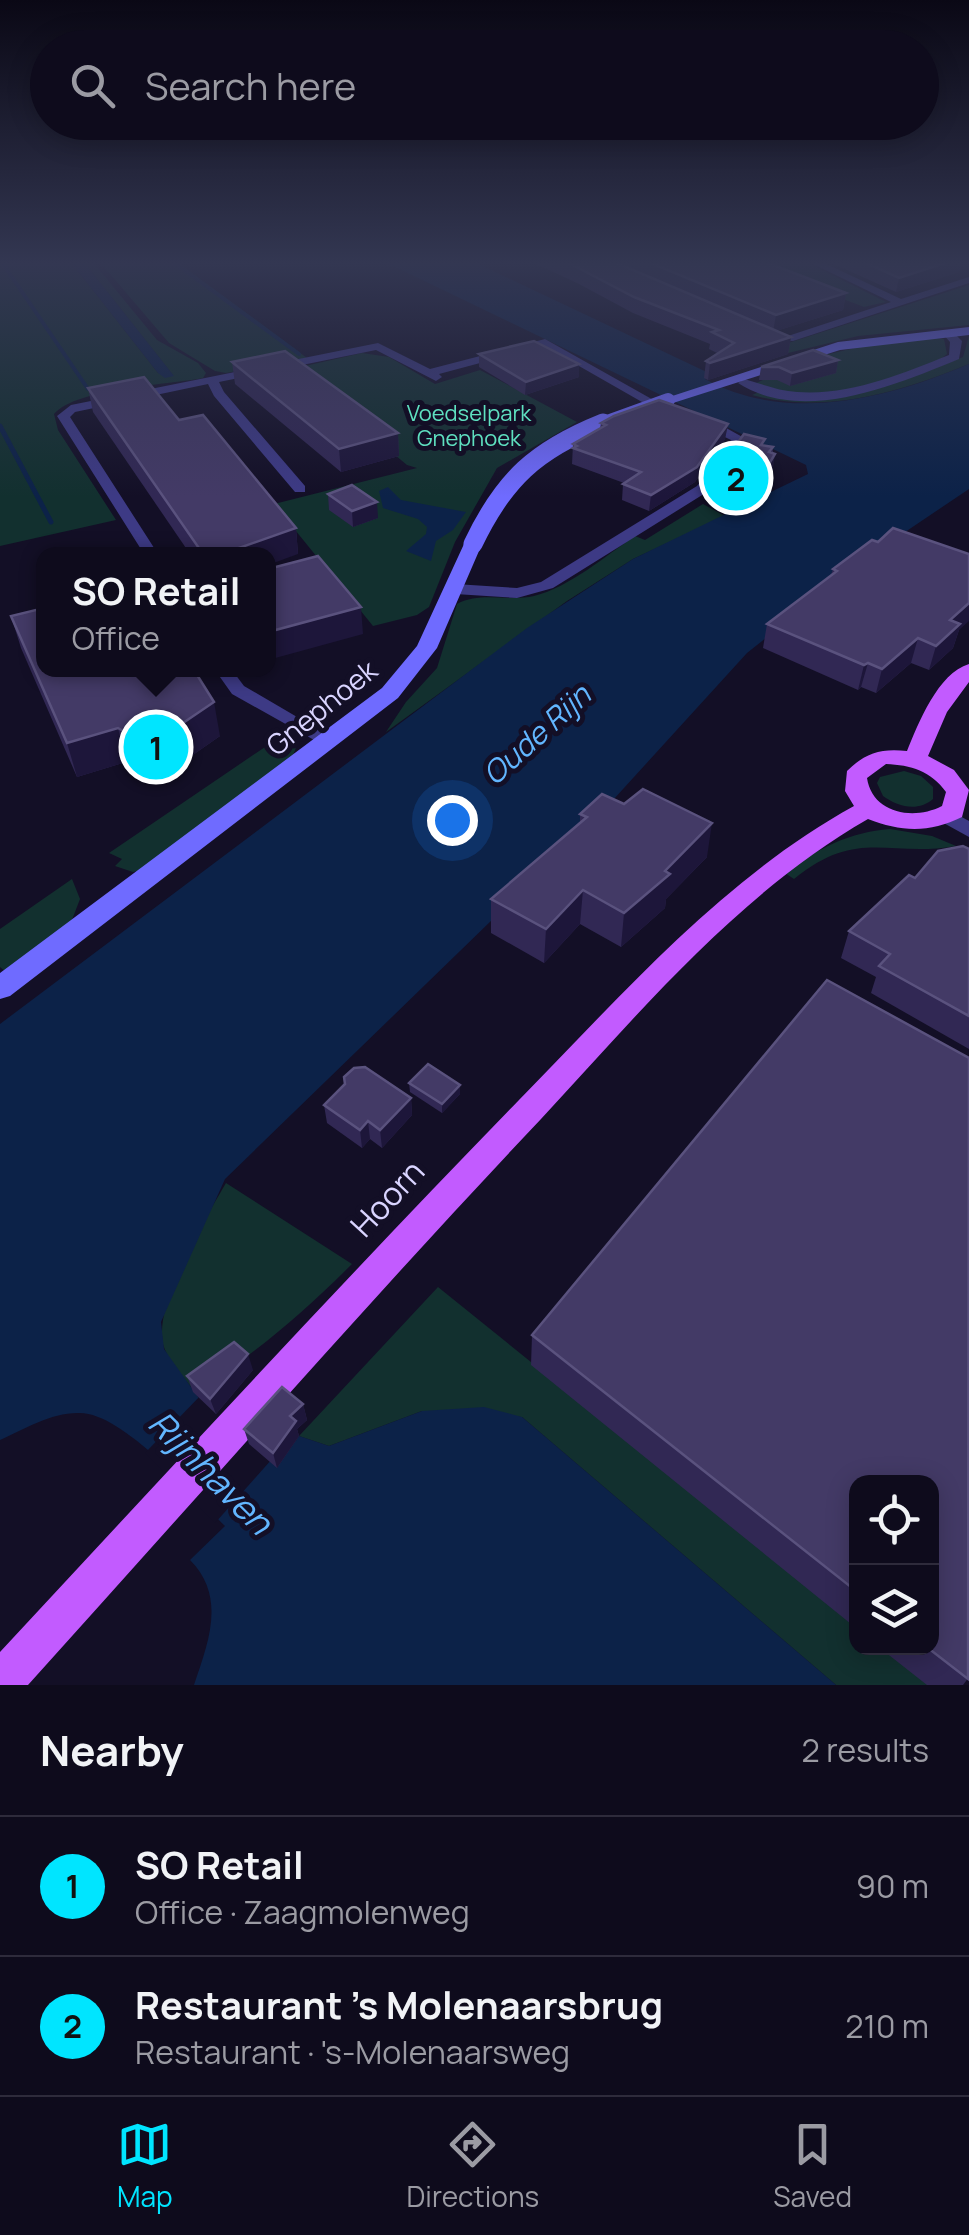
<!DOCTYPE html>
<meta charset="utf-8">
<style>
:root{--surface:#0e0b1c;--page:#1c1929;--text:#f1f3f6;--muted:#9b9ba3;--line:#2e2b3b;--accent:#00e5ff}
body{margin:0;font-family:Manrope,sans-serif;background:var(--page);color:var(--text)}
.controls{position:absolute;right:30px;bottom:30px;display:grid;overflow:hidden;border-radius:20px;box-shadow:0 5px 25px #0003}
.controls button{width:90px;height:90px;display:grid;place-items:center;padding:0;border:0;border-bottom:2px solid var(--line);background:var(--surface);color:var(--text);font:50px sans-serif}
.you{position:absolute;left:452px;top:820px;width:35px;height:35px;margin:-25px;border:8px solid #fff;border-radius:50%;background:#1a73e8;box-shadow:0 0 0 15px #1a73e833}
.badge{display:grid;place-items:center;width:65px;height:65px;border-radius:50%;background:var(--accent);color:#111;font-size:32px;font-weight:700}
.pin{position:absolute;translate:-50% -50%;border:5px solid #fff;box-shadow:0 2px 10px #0006}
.popup{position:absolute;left:36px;top:547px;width:240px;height:130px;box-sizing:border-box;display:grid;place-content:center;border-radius:20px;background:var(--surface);filter:drop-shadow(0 2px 8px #0005);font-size:32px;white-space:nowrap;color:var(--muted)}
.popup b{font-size:38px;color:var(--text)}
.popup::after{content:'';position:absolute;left:50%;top:100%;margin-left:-20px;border:20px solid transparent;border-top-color:var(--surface)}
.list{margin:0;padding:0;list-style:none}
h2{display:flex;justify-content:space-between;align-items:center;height:130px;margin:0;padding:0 40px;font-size:42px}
h2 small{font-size:32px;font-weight:400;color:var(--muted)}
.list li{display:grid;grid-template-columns:65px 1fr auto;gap:30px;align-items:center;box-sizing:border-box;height:140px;padding:0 40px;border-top:2px solid var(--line)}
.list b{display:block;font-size:38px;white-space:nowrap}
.list p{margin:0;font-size:32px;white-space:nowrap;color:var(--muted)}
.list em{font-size:32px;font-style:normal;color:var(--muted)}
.icon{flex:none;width:55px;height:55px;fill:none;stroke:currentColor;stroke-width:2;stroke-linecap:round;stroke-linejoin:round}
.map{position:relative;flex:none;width:969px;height:1685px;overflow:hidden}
.search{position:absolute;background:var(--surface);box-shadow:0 5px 25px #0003;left:30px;right:30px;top:30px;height:110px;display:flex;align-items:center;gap:25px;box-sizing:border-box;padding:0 35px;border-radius:55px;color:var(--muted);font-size:38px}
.sheet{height:410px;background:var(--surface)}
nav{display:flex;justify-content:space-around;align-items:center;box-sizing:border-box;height:140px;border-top:2px solid var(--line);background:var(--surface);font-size:28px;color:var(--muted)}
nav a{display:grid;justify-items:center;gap:5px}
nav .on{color:var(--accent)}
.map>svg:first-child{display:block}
</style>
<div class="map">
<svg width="969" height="1685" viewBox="0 0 969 1685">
<rect width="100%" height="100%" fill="#130f26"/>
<g fill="#12302f">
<path d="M0,261h70l88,112 15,2 -90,-114h9l65,79 41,23 8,10 -3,5c-36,7 -126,10 -149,36l4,16 58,90 -116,26z"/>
<path d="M99,261h77l131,97 -81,15 -11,-2 -46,-28z"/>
<path d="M743,261h61l82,41 -22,5z"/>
<path d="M969,285v40l-111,11 -70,17 -6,-8z"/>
<path d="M969,336v28c-68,28 -144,51 -217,31l7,-3c72,19 137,-8 204,-35z"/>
<path d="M935,338l9,1 3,15 -10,8 -76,26 -53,9 -54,-13 59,-26 58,-14z"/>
<path d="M362,353l27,4 46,27 45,-14 97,52 -80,46 -42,74 -26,65 -12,8 -44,11 -99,-122 143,-36 -10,-3 -115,-96z"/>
<path d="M703,504l22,12 -92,43 -66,42 -181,131 20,-30 31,-34 20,-64c24,-13 51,-2 77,-8 36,-9 71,-40 101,-60l10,4z"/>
<path d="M287,732l10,13 -5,13 -147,111 -12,3 -18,-6 7,-7 -13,-6z"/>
<path d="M904,771l17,5 12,11v12c-15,13 -35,8 -50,-3l-6,-13 3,-6z"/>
<path d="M890,829l42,7 24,10c-68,12 -98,-19 -162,33l-9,-6c33,-25 65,-41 105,-44z"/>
<path d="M72,879l8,20 -10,26 -64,47 -6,-5v-38z"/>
<path d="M226,1183l126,81c-49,49 -98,92 -158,127 -10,-14 -27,-31 -31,-47 -9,-42 41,-123 63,-161z"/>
<path d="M438,1287l418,337v24h29l47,37h-96l-314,-268 -100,-6 -93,35 -30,-10z"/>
</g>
<g fill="#0c2248">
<path d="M70,261h13l91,115 -9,2 -7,-5z"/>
<path d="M383,261h89l241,114 -8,4c81,45 182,20 264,-15v125l-101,68 -121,96 -154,169 -368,357 -64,143 3,27 34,48 79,70 22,-31 30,10 93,-35 62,-4 38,10 314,268h-642c14,-42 33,-88 -4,-125l35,-34c-30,-30 -102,-113 -145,-113 -28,-1 -55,16 -80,27v-416l527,-396 106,-69 175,-85 -2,-9z"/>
<path d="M388,487l13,13 65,12 -13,18 -17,11 -5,20 -25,-10 20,-17 1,-7 -9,-8 -35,-11 -4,-17z"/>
</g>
<path fill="#130f26" d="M202,1394l70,65 -57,64 -70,-70z"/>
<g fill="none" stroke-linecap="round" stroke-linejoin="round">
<g stroke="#0c2248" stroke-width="4">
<path d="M1,261l87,128"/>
<path d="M172,261l127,93"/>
</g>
<path stroke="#0c2248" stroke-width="5" d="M0,426l51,96"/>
<g fill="#3d3a85" fill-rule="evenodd">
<path d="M807,261h13l81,38 68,-22v6l-176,58 -32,-1v-4h27l103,-34z"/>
<path d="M943,330h8l11,11 -3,18c-64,26 -156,66 -221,24l6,-4c18,5 35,12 53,13 53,4 104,-18 152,-37l1,-13 -9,-10z"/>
<path d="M545,339l128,72 -10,3 -119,-68 -105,28 3,3 -6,4 -60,-31 -157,32 5,10 81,94v6h-10l-81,-96 -6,-12 -133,28 -5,5 88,137h-14l-87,-138 14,-11 307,-62 52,26z"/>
<path d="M700,419h10l36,20 -39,53 -154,96 -36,10 -62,-4 -8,-5 8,-5 62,4 24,-6 156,-96 34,-46 -31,-15z"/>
<path d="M215,670h17l12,16 94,55 -3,4h-12l-91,-51z"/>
<path d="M947,809l22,12v16l-29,-16 -3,-5z"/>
</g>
<g fill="#6f6bff" fill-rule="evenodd">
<path d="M969,327v8l-129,15 -167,53 -13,-3 178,-58z"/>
<path d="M473,538l9,6 -45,104 -39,50 -388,298 -10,3v-26l382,-285 35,-42 47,-102z"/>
</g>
<path fill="#c25bff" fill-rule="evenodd" d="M969,664v18l-22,30 -19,44 26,14 15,20 -7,27c-32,16 -61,15 -94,2 -130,75 -226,191 -327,300 -175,185 -342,377 -513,566h-28v-33c172,-185 343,-371 519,-552 105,-107 203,-221 335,-294l-9,-15 2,-20c18,-18 34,-23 60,-20 11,-27 31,-78 62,-87zM886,764c25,1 45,7 60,28l-4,14c-29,15 -70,7 -75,-28z"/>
<path stroke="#6f6bff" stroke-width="14" d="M596,426l72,-26"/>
<path stroke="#6f6bff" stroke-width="19" d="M473,544c31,-65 63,-94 130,-121"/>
</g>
<g fill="#312854">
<path d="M530,261h233l83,32 -3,17 -67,21 15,6 -3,17 -80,26 -4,-2 2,-17 11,-8 -8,-4 1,-5 -77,-31 -54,-29z"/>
<path d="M827,261h135l-3,11 -63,20z"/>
<path d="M479,354l100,23 -54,18 -46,-28z"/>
<path d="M838,360l-2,13 -46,13 -13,-6h-18l2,-13z"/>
<path d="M232,362l166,71 1,23 -58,16 -106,-88z"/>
<path d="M88,388l91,32 117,108 2,26h-108l-97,-142z"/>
<path d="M601,423l127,1 -3,15 -30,43 -46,29 -27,-11 1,-16 1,-1 -52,-19 1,-20 27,-15z"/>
<path d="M764,446l9,1v22l-13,21 -41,-8 2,-16z"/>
<path d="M328,494l50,24 -25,9 -24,-17z"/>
<path d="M833,569l126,61 -6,18 -24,22 -18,-7 -35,30 -15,-6 -3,3 -95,-42 4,-24 64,-49z"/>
<path d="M11,616l209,120 -63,44 -31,-18 -49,15 -56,-129z"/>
<path d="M580,814l127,43 -41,42 -1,9 -44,39 -41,-23 -36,39 -53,-30v-34l89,-75z"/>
<path d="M969,849v200l-98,-56 5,-16 -35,-19 8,-27 66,-53z"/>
<path d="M827,980l142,78v619l-6,8h-36l-47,-37h52v-166h-76v146l-325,-263 1,-30z"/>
<path d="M409,1083l51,2v9l-18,19 -32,-21z"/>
<path d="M411,1098l1,17 -30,33 -12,-9 -8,9 -35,-25 -3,-18z"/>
<path d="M253,1370l-37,44 -23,-22 -6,-16z"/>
<path d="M303,1404l4,16 -10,9 2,7 -22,32 -28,-24 -5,-15z"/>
</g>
<g fill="#1d163a">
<path d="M951,261h11l-3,11 -63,20 3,-14z"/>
<path d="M846,293l-3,17 -70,22 3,-17z"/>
<path d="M791,337l-3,17 -80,26 2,-17z"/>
<path d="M838,360l-2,13 -46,13 2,-13z"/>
<path d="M579,364v13l-54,18 1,-13z"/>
<path d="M728,424l-3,15 -30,43 -46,29 2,-16z"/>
<path d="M398,433l1,23 -58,16 -2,-23z"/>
<path d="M773,447l-3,15 5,-8 -2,15 -13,21 3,-16 6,-22z"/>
<path d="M377,502l1,16 -25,9 -1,-16z"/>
<path d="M296,528l2,26 -30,11v-11h-31l-1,-5z"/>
<path d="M969,603v18l-10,9 -6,18 -24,22 7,-24 14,-26z"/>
<path d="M361,607l2,27 -95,26v-28z"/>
<path d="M918,638l-7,25 -35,30 6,-24z"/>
<path d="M868,663l-7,24 -3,3 6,-25z"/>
<path d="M214,702l6,34 -63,44 -8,-34z"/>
<path d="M118,728l8,34 -49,15 -10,-34z"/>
<path d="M712,823l-5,34 -41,42 -1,9 -44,39 3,-34z"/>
<path d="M583,890l-3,34 -36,39 2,-34z"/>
<path d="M460,1085v9l-18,19v-9z"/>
<path d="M411,1098l1,17 -30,33 -2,-18z"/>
<path d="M368,1121l2,18 -8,9 -2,-18z"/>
<path d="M248,1354l5,16 -37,44 -6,-15z"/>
<path d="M303,1404l4,16 -10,9 2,7 -22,32 -4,-15 17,-37z"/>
</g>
<g fill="#433a66" stroke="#5a527e" stroke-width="2.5">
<path d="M565,261h47l179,76 -81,26 -4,-2 28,-18 -22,-11 7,-2 -85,-33z"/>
<path d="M646,261h117l83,32 -70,22z"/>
<path d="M862,261h89l-52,17z"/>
<path d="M534,341l45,23 -53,18 -47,-28z"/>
<path d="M813,350l25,10 -46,13 -13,-6h-18z"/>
<path d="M285,351l113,82 -59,16 -107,-87z"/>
<path d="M144,377l35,43 24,-5 93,113 -60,21 2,5h-35l-115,-166z"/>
<path d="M659,400l69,24 -31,43 -46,28 -28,-11 18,-12 -68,-24 4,-2 -4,-2 33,-19 -5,-2 13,-7z"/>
<path d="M744,434l21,5 -4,6 12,2 -4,5 6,2 -12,20 -42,-8z"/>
<path d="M352,485l25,17 -25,9 -24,-17z"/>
<path d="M893,528l76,26v49l-19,17 10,4 -24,22 -18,-8 -36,31 -14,-6 -4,2 -97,-41 70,-53 -4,-2 39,-29 6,2z"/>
<path d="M318,556l43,51 -93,25v-63z"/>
<path d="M44,608v62h150l20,32 -65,44 -31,-18 -51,15 -56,-127z"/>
<path d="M643,789l69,34 -47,48 5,3 -46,39 -41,-23 -37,39 -55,-30 96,-82 -7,-3 22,-20 22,10z"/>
<path d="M963,846l6,3v167l-90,-50 11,-12 -41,-23 60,-56 6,3 23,-27z"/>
<path d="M827,980l142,78 -1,621 -40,-31h4v-166h-76v109l-324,-256z"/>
<path d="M428,1064l32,21 -18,19 -33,-21z"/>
<path d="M365,1067l46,31 -31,32 -12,-9 -8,9 -36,-25 21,-21 -1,-7 10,-9z"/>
<path d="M234,1342l14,12 -38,45 -23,-23z"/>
<path d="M282,1387l21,17 -13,12 6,5 -23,32 -29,-24z"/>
</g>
<linearGradient id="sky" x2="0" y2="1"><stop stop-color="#0a0815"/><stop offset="0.53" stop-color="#333752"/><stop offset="1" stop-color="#333752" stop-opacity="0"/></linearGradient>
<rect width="969" height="497" fill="url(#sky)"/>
<g text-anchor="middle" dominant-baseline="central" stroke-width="10" stroke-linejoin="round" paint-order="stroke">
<g font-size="22" fill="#5fe0c0" stroke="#130f26">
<text x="469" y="413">Voedselpark<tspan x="469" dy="25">Gnephoek</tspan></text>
</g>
<g font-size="28" fill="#d9d4ff" stroke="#130f26">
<text transform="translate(321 707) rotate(-39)">Gnephoek</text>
</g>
<g font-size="30" font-style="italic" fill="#62b6ff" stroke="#130f26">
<text transform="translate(536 734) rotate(-42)">Oude Rijn</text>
</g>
<g font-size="32" fill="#d9d4ff" stroke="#130f26">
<text transform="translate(387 1198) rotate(-47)">Hoorn</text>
</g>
<g font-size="35" font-style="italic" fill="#62b6ff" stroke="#130f26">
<text transform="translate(211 1472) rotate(45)">Rijnhaven</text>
</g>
</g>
</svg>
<div class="controls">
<button><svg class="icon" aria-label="locate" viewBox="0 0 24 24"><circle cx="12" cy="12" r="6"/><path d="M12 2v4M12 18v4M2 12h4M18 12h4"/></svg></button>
<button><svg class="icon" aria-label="layers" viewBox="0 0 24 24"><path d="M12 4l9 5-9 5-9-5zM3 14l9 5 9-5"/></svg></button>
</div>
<div class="you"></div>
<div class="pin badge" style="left:156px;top:747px">1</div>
<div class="popup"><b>SO Retail</b>Office</div>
<div class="pin badge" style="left:736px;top:478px">2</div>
<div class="search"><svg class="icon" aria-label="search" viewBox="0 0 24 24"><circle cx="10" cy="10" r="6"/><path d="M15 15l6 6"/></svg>Search here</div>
</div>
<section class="sheet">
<h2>Nearby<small>2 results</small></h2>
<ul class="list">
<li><span class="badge">1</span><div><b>SO Retail</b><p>Office · Zaagmolenweg</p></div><em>90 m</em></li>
<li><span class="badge">2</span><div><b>Restaurant 's Molenaarsbrug</b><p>Restaurant · 's-Molenaarsweg</p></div><em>210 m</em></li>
</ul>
</section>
<nav>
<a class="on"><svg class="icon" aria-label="map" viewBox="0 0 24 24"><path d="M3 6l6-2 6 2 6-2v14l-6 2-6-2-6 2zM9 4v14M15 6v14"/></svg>Map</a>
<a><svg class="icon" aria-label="directions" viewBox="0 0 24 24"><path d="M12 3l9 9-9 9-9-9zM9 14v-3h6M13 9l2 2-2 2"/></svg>Directions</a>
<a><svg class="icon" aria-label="saved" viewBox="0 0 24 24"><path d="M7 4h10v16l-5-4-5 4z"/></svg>Saved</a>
</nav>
